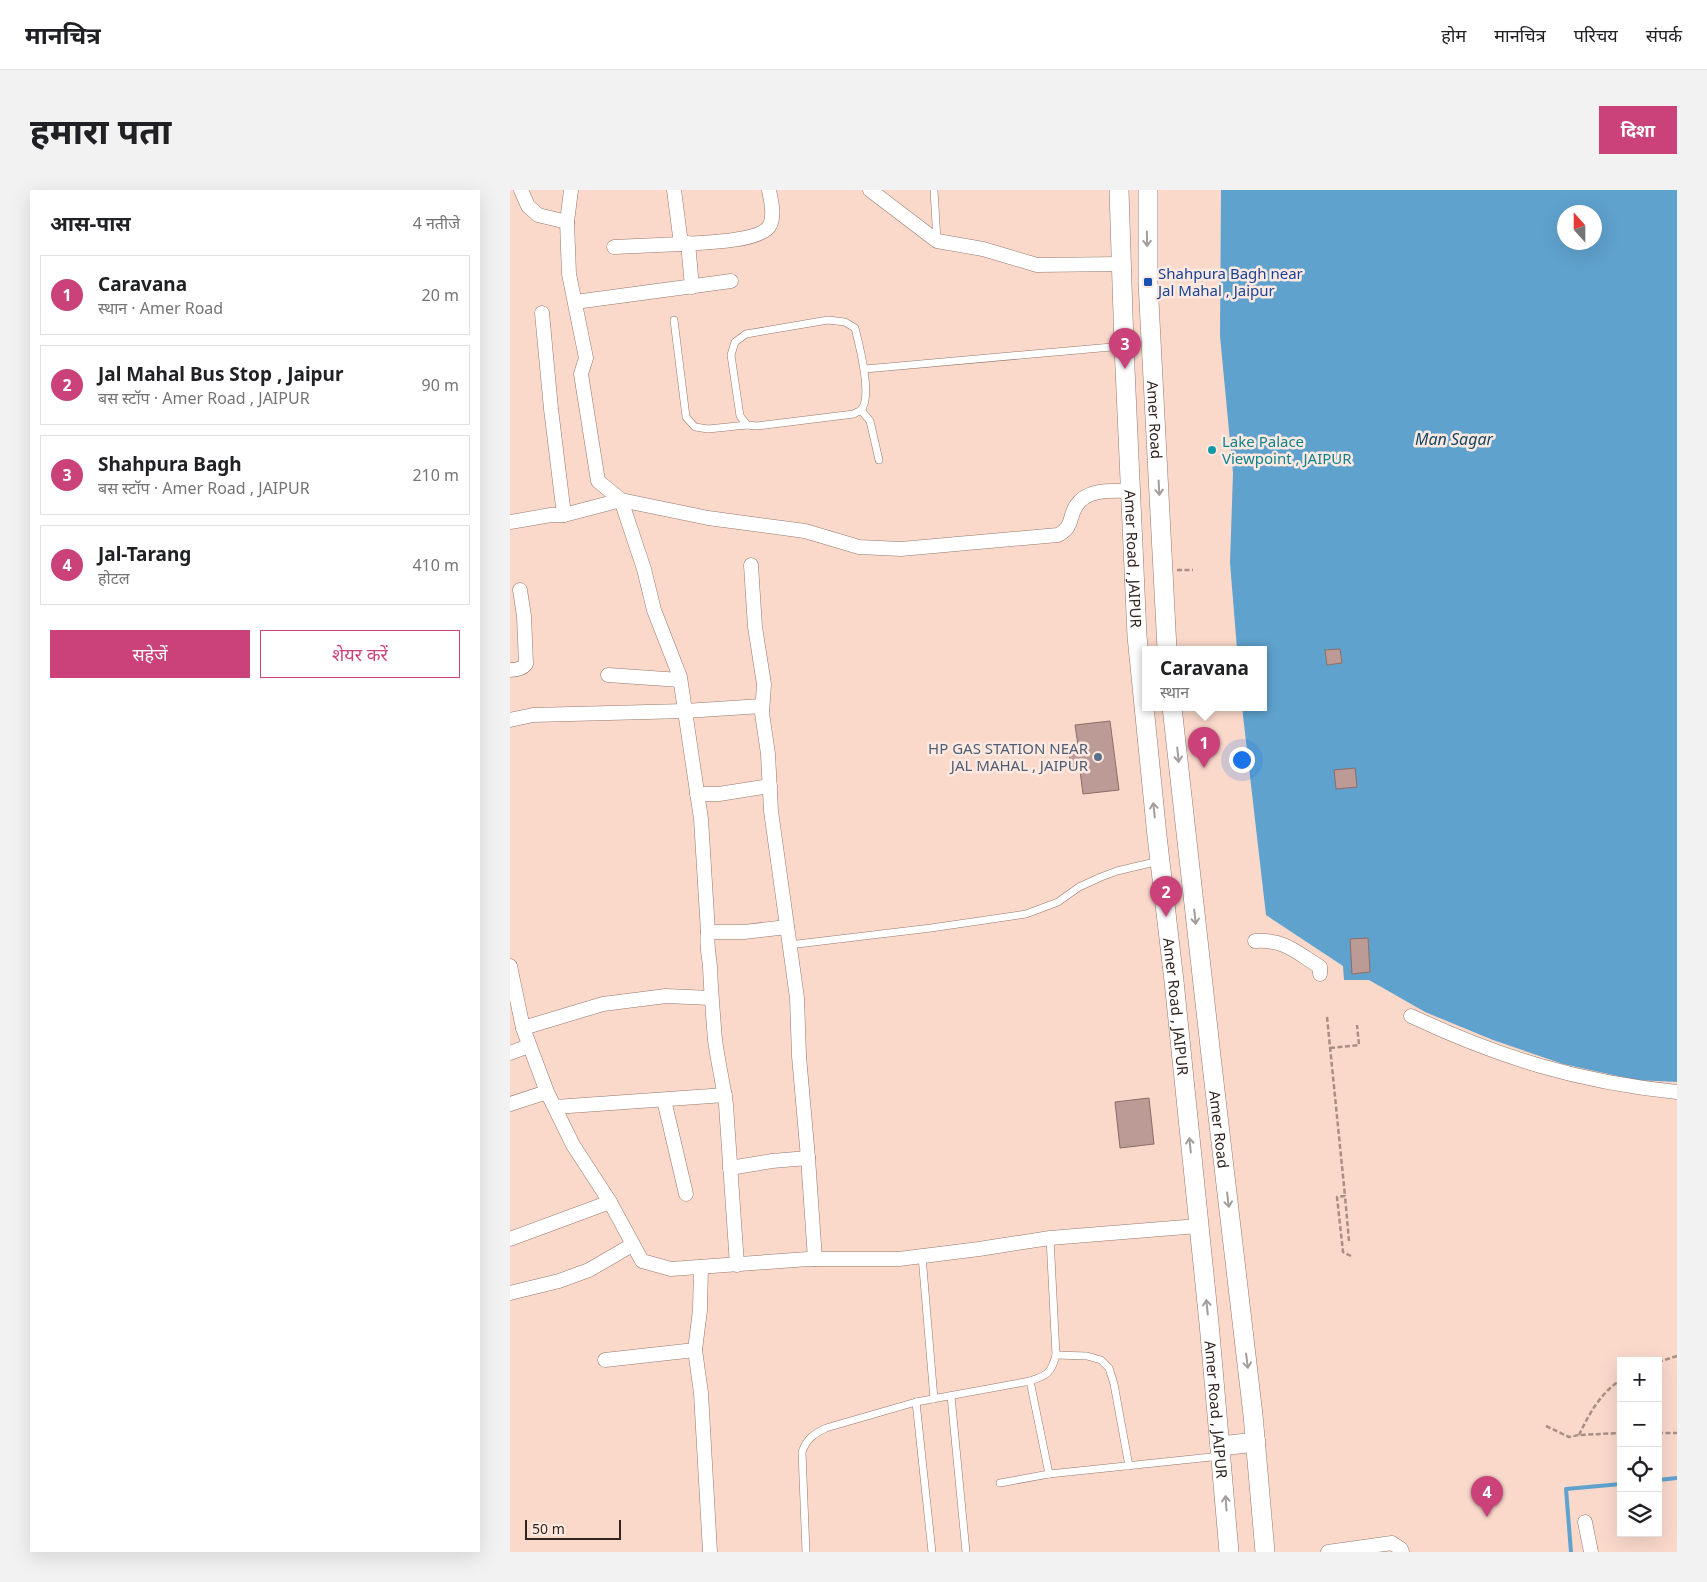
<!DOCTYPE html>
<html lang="hi">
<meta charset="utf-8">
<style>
:root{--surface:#fff;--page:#f2f2f2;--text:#202124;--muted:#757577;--line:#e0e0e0;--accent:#cb427b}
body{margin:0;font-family:"Noto Sans","Noto Sans Devanagari",sans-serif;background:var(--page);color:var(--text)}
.controls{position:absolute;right:15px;bottom:15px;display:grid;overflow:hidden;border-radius:0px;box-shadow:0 5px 20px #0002}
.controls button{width:45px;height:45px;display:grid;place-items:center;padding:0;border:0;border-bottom:1px solid var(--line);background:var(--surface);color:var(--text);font:25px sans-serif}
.compass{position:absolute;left:1047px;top:15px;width:45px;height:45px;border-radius:50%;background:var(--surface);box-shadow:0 5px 20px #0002;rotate:339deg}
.scale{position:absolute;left:15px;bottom:12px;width:96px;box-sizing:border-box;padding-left:5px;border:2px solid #322520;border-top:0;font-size:14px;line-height:18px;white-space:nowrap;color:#322520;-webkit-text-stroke:4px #fee9e1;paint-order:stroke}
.you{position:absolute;left:731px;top:569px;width:18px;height:18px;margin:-12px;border:4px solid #fff;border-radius:50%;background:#1a73e8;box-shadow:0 0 0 8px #1a73e833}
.badge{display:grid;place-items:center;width:32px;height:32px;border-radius:50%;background:var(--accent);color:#fff;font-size:16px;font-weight:700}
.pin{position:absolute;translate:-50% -41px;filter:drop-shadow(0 1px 2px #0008)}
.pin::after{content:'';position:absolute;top:26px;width:18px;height:15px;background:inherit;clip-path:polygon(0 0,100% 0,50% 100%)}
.popup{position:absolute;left:632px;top:456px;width:125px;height:65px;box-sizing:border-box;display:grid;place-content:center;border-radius:0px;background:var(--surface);filter:drop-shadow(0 1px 4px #0005);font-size:16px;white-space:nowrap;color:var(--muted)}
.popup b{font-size:19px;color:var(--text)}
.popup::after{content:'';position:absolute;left:50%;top:100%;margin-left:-10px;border:10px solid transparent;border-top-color:var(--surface)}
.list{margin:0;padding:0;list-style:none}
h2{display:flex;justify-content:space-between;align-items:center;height:65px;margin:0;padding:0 20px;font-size:21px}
h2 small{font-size:16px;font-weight:400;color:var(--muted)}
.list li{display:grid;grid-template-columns:32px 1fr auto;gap:15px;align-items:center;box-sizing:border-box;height:80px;margin:0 10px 10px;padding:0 10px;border:1px solid var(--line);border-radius:0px}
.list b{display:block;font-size:19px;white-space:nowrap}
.list p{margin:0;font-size:16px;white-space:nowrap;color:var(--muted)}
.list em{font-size:16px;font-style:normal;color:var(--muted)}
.actions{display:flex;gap:10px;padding:15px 20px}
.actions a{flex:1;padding:11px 0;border:1px solid var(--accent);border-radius:0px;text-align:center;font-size:18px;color:var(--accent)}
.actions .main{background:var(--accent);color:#fff}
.icon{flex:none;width:28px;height:28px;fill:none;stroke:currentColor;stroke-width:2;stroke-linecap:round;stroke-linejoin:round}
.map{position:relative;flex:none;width:1167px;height:1362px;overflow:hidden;border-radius:0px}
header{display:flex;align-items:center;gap:30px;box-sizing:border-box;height:70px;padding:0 25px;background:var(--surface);border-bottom:1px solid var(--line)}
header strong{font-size:24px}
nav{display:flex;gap:28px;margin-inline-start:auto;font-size:18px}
.intro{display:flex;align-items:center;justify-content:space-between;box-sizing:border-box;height:120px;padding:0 30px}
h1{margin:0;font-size:35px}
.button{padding:12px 22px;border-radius:0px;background:var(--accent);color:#fff;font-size:18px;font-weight:700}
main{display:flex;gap:30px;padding:0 30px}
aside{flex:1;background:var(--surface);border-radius:0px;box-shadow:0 5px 20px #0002}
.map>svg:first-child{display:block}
</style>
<header>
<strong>मानचित्र</strong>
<nav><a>होम</a><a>मानचित्र</a><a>परिचय</a><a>संपर्क</a></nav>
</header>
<div class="intro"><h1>हमारा पता</h1><a class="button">दिशा</a></div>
<main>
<aside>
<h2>आस-पास<small>4 नतीजे</small></h2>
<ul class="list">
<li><span class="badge">1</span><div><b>Caravana</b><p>स्थान · Amer Road</p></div><em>20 m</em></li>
<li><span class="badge">2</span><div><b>Jal Mahal Bus Stop , Jaipur</b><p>बस स्टॉप · Amer Road , JAIPUR</p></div><em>90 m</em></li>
<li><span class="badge">3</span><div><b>Shahpura Bagh</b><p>बस स्टॉप · Amer Road , JAIPUR</p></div><em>210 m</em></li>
<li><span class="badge">4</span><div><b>Jal-Tarang</b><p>होटल</p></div><em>410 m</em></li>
</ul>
<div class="actions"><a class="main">सहेजें</a><a>शेयर करें</a></div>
</aside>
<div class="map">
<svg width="1167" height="1362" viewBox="0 0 1167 1362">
<rect width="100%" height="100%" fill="#fad9cb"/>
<path fill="#5fa2ce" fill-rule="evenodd" d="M711,0h456v892l-41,-2 -73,-16 -70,-24 -68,-28 -56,-32h-25l-1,-14 -77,-51 -24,-208h21v-58h-26l-7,-86 3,-90 -13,-137zM1054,22h30v30h-30zM830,459l2,14 -15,2 -2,-15zM858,748l2,34 -17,2z"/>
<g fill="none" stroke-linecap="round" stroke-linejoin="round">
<g stroke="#5fa2ce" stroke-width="4">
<path d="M1148,1290l19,-2"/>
<path d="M1061,1362l-5,-63 55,-5"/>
</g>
</g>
<g fill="#bc9a95" stroke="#8c6c67">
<path d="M830,459l2,14 -15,2 -2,-15z"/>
<path d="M600,531l9,69 -36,4 -3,-23 -9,1 -2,-19 10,-1 -4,-27z"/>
<path d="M845,578l2,19 -21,2 -2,-19z"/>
<path d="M858,748l2,34 -18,2 -2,-35z"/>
<path d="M639,908l5,46 -34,4 -5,-46z"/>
</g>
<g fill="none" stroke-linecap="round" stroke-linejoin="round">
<defs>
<g id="lane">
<path d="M424,0l3,51"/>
<path d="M164,130l12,97 9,10 13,2 39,-4"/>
<path d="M318,130l17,2 10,6c4,16 18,69 6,82 -2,2 -5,2 -7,4l-97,12 -10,-1 -7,-9 -9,-61 4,-13 11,-8z"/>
<path d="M355,179l258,-23"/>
<path d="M351,220l9,11 9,39"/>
<path d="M279,755l142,-17 95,-14 32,-12 21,-15 22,-10 16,-6 42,-10"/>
<path d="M412,1066l12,143"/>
<path d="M546,1165l31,1 14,4 8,8 5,16 15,82"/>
<path d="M520,1191c17,-6 21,-7 26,-26l-6,-117"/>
<path d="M441,1206l15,156"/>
<path d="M406,1212l16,150"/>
<path d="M490,1293l49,-9 172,-18"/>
<path d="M296,1362l-4,-100c5,-14 12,-18 24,-24l90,-26 114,-21 19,93"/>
</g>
<g id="street">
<path d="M11,0l7,16 10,9 29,7 2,52 17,84 -5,16 17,107 23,19 23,69 10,41 26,67 21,142 7,113c-2,11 1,23 2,35 1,24 3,48 5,73 3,22 8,43 11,65l11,160"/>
<path d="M164,0l7,54c18,-1 81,-2 89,-19 5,-10 1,-24 -1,-35"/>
<path d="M360,0l67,51 46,8 54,16 84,-1"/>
<path d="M57,32l4,-32"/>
<path d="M178,53l4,44"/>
<path d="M104,57l67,-3"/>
<path d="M65,112l156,-21"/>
<path d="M32,123l9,96 13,106"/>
<path d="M0,332l41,-7h13l57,-15 87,18 97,13 54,16 42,2 157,-14c16,-9 10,-16 18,-29 11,-18 37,-15 55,-15"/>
<path d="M241,375l4,62 9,57 -2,29 6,41 3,57 26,187 2,58 9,102 7,101"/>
<path d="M0,480c6,0 12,-1 16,-6l-2,-48 -4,-26"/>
<path d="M98,485l72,5"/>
<path d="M0,530l23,-5 152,-4 77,-5"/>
<path d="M187,604h22l51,-8"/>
<path d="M198,742h36l43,-5"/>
<path d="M745,751c29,-2 41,11 65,26v7"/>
<path d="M0,776l13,62 24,64 26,53 37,57 32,59 29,8 137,-10h91l80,-10 71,-11 148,-12"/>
<path d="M901,826c89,42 168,66 266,76"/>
<path d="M13,838l80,-24 63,-8 45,2"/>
<path d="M0,863l19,-7"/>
<path d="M154,910l22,94"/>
<path d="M0,914l37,-12"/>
<path d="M45,917l170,-12"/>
<path d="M220,978l42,-7 36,-3"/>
<path d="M0,1049l100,-37"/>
<path d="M0,1103l49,-12 30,-11 43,-25"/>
<path d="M185,1160l6,43 9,159"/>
<path d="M95,1170l90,-10 5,-40 1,-43"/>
<path d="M1075,1332l6,30"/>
<path d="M818,1362l64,-9 9,6 1,3"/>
</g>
<g id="secondary">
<path id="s1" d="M609,0l5,156 13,290 20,200 17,145 35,342 20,229"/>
<path id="s2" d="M638,0v92l19,367"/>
<path id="s3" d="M662,517l40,358 41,350 12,137"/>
<path d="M710,1256l36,-4"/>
</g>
</defs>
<use href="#lane" stroke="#96786c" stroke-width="8"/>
<use href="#street" stroke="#96786c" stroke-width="15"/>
<use href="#secondary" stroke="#96786c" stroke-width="20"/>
<g stroke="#a88f85" stroke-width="2.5" stroke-dasharray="5 2.5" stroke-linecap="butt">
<path d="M667,380h16"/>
<path d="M817,827l18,179"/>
<path d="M820,858l29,-3 -2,-20"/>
<path d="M839,1051l-4,-45 -8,1 6,55 8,4"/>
<path d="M1148,1172l19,-6"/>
<path d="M1036,1236l23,11 10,-2 42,-2"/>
<path d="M1148,1243h19"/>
<path d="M1069,1245c10,-21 22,-43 42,-55"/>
</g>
<use href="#lane" stroke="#fff" stroke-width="7"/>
<use href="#street" stroke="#fff" stroke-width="14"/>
<use href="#secondary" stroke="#fff" stroke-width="19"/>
</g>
<defs><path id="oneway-shaft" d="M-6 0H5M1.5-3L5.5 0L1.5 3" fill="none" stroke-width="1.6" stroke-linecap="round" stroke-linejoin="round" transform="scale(1.25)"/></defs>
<g stroke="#a39d9b">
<use href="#oneway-shaft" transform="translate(637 49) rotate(89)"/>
<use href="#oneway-shaft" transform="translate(649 298) rotate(87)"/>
<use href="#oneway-shaft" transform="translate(668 565) rotate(84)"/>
<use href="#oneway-shaft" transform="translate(644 620) rotate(-96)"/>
<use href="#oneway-shaft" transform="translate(685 727) rotate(84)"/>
<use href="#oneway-shaft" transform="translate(680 955) rotate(-96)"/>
<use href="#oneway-shaft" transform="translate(718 1010) rotate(83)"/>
<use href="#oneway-shaft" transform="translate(697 1117) rotate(-96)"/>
<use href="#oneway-shaft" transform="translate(737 1171) rotate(83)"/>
<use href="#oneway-shaft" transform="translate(716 1313) rotate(-94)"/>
</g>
<rect fill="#1a4fb4" stroke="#fee9e1" stroke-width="2" x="633" y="87" width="10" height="10" rx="2.5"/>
<circle fill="#0f9aa8" stroke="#fee9e1" stroke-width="2" cx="702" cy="260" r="5"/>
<circle fill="#5c6f8a" stroke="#fee9e1" stroke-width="2" cx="588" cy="567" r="5"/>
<g text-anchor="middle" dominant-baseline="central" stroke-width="5" stroke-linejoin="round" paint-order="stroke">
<g font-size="15" fill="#164399" stroke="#fee9e1" text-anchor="start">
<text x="648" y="83">Shahpura Bagh near<tspan x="648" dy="17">Jal Mahal , Jaipur</tspan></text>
</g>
<g font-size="15" fill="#322520" stroke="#fee9e1">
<text stroke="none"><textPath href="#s2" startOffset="230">Amer Road</textPath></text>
<text stroke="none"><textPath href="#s1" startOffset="369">Amer Road , JAIPUR</textPath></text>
<text stroke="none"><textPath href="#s1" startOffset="819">Amer Road , JAIPUR</textPath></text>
<text stroke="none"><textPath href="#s3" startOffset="425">Amer Road</textPath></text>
<text stroke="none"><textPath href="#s1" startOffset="1224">Amer Road , JAIPUR</textPath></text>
</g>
<g font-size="15" fill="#0d838f" stroke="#fee9e1" text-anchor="start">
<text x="712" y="251">Lake Palace<tspan x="712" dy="17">Viewpoint , JAIPUR</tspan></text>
</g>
<g font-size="15" fill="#4e5e75" stroke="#fee9e1" text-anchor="end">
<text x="578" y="558">HP GAS STATION NEAR<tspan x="578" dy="17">JAL MAHAL , JAIPUR</tspan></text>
</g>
<g font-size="16" font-style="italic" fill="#124765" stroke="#fee9e1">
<text x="944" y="249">Man Sagar</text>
</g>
</g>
</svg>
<div class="controls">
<button>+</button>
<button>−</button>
<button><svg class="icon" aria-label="locate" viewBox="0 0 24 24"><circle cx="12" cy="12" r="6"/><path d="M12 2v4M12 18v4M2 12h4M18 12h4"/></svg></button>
<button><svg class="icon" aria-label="layers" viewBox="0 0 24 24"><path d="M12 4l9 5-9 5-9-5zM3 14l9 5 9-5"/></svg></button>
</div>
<svg class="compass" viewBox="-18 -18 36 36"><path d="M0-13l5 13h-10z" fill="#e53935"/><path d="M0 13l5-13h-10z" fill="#757577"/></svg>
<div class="scale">50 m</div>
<div class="you"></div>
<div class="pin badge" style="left:694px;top:578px">1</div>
<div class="popup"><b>Caravana</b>स्थान</div>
<div class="pin badge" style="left:656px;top:727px">2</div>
<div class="pin badge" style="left:615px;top:179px">3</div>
<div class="pin badge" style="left:977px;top:1327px">4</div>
</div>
</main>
